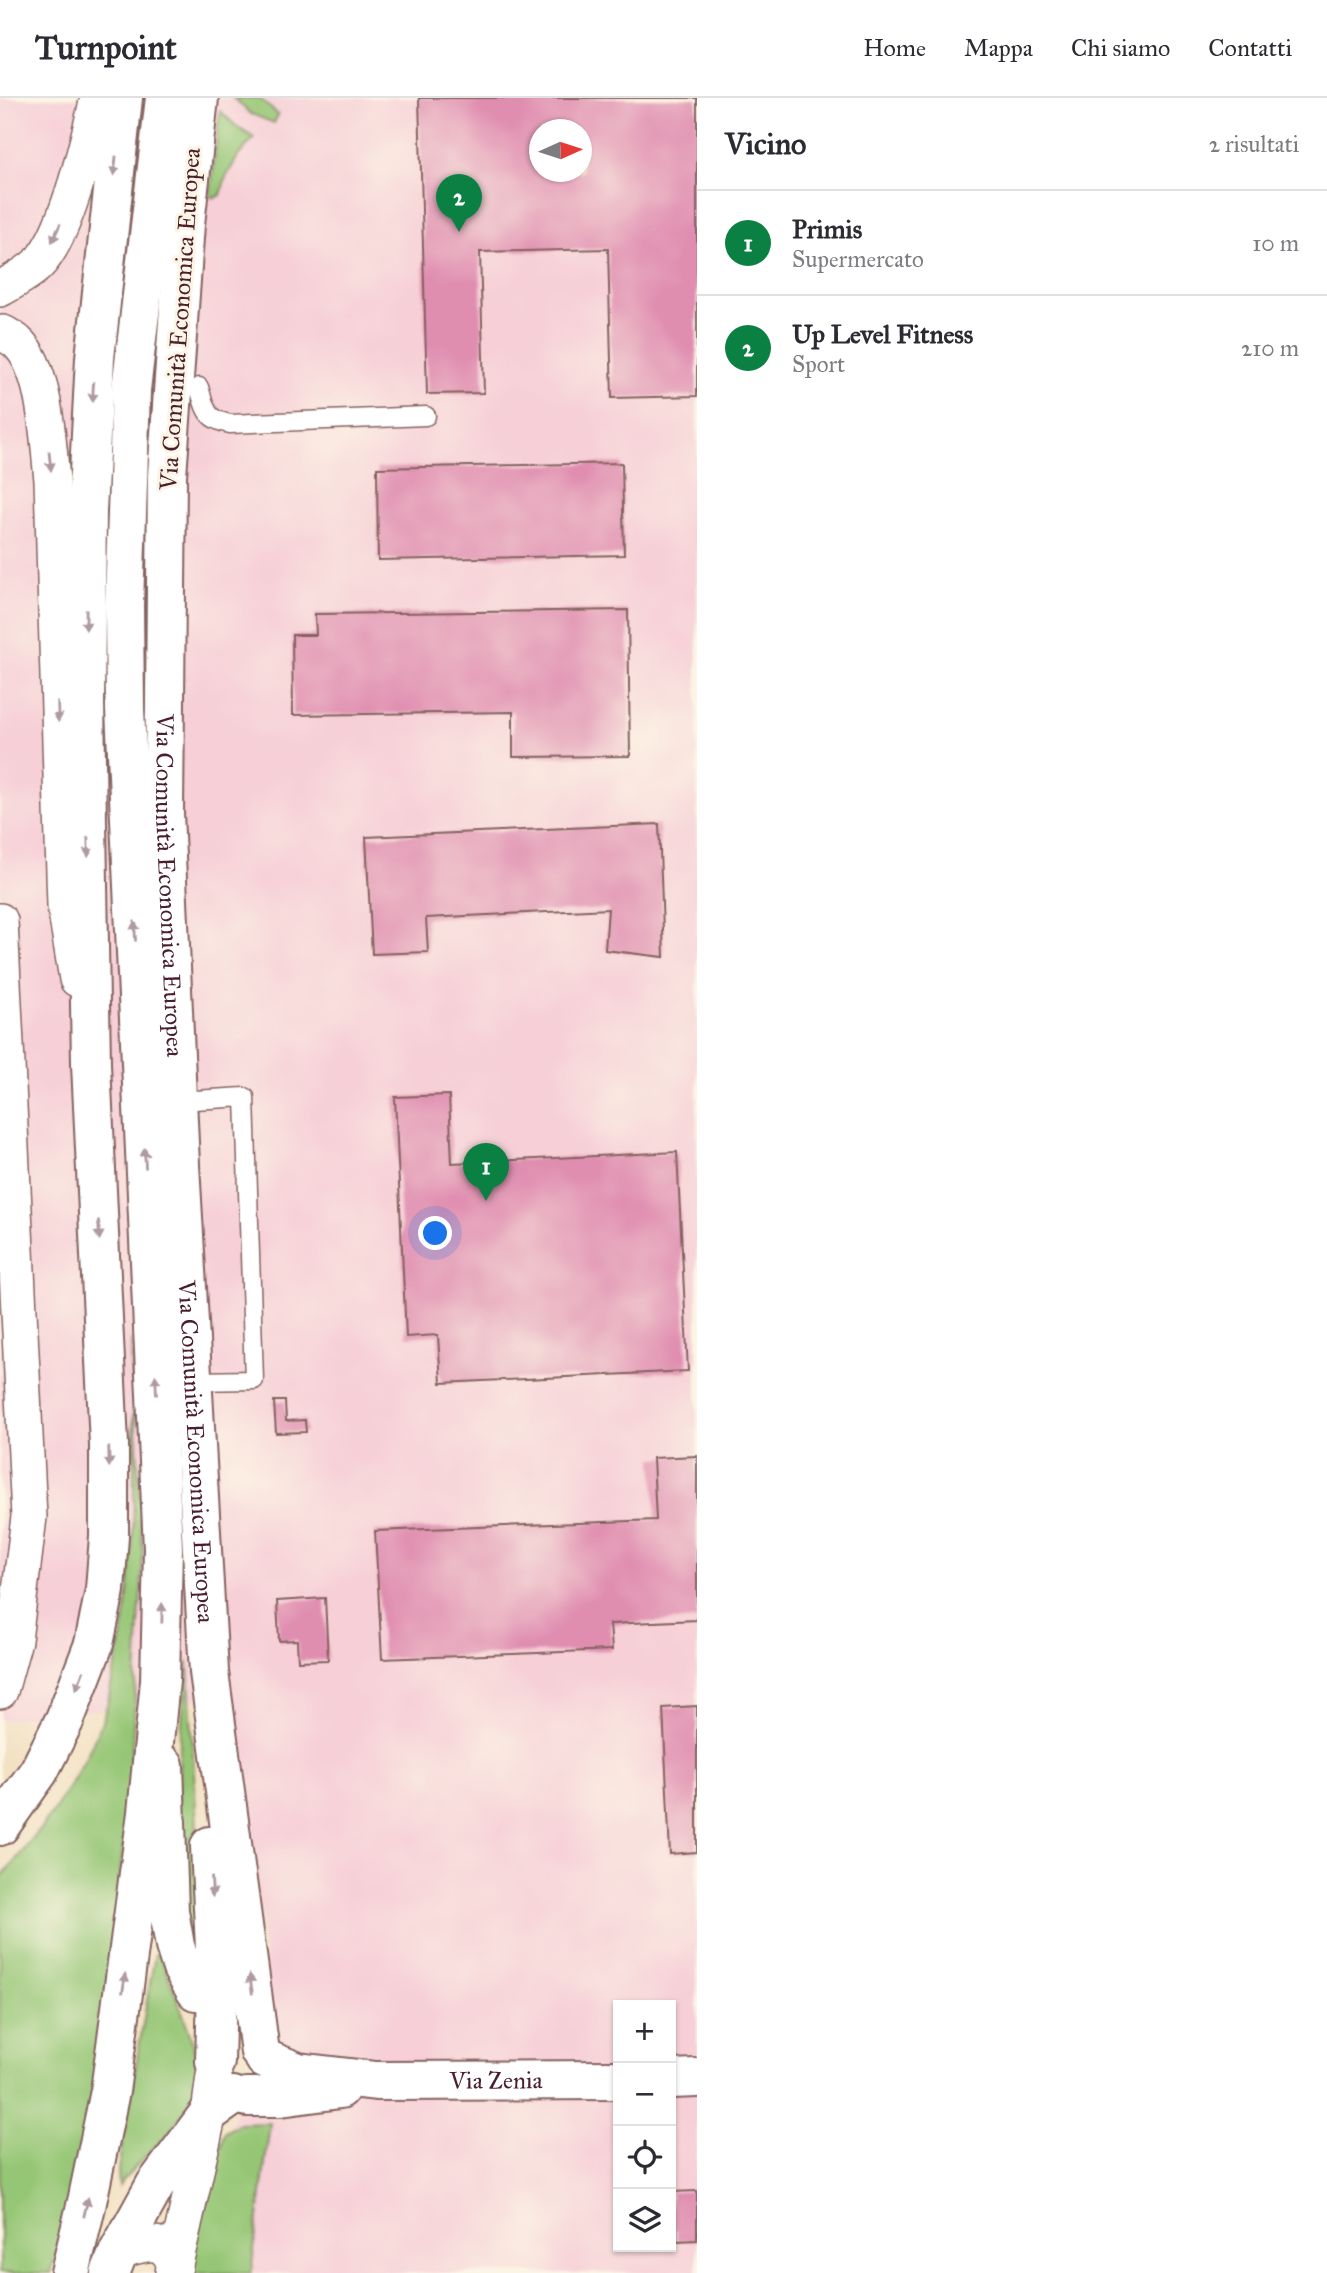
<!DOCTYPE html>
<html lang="it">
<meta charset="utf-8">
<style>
:root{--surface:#fff;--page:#f7f7f7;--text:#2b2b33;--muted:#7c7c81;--line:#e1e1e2;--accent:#0b8043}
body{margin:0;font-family:"IM FELL Great Primer",serif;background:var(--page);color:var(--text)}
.controls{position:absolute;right:21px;bottom:21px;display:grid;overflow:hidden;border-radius:0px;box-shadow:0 2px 5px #0004}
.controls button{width:63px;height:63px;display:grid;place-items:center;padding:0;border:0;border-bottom:2px solid var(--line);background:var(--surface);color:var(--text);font:35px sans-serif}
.compass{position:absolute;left:529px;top:21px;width:63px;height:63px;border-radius:50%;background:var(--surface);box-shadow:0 2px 5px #0004;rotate:87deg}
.you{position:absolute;left:436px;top:1136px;width:24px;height:24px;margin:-18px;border:5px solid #fff;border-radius:50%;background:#1a73e8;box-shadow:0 0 0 10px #1a73e833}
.badge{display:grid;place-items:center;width:46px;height:46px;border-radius:50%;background:var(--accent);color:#fff;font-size:23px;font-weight:700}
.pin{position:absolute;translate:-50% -58px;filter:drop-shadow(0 2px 4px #0008)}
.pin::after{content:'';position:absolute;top:37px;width:24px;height:21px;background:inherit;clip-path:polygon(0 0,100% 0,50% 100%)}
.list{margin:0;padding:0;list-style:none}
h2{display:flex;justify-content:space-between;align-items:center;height:91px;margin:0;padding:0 28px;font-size:30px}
h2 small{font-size:23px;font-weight:400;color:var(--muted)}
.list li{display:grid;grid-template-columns:46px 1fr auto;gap:21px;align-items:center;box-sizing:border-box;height:105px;padding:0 28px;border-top:2px solid var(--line)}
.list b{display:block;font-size:26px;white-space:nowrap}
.list p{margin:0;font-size:23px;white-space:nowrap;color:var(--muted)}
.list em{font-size:23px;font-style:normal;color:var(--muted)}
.icon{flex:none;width:38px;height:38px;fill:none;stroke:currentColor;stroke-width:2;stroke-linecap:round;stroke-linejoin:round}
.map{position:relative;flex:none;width:697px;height:2175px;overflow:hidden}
header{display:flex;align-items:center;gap:42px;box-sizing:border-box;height:98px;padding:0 35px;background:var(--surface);border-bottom:2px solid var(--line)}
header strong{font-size:33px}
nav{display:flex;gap:38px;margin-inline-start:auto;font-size:24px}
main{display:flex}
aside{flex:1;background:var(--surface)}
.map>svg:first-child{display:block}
</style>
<header>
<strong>Turnpoint</strong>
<nav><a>Home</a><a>Mappa</a><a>Chi siamo</a><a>Contatti</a></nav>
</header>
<main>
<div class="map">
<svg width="697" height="2175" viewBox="0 0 697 2175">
<rect width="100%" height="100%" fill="#fcf5e5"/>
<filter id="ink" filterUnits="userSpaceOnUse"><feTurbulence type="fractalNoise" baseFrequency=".0143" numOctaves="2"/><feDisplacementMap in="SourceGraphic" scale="14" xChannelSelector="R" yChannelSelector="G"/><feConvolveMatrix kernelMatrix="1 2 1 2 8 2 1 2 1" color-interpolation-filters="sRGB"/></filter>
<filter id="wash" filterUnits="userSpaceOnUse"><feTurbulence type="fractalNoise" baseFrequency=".00686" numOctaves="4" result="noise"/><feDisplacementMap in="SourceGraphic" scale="28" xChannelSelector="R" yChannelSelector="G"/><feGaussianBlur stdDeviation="1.57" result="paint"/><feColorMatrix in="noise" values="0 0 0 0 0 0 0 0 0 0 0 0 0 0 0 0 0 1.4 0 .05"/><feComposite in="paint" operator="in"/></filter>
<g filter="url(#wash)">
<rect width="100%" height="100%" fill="#f3e1c3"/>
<path fill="#f6cfd7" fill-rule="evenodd" d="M0,0h697v2175h-534l111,-244 -43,-333 -231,24zM540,32h42v42h-42zM618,1907h53v242h-53z"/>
<g fill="#95c675" stroke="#707250" stroke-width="2">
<path d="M233,0h26l19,17 -4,8 -23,-9z"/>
<path d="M220,13l17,16 17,11 -16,18 -13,23 -4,16 -7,3 -4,-3z"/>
<path d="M131,1242l12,214 -13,229 -31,278 -28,138 -20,74h-51v-394c40,-47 78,-97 101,-155 7,-16 9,-35 13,-51 27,-109 20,-222 17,-333z"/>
<path d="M188,1562l16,301 -18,-24 -8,-132 2,-63z"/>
<path d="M155,1856l5,1c9,24 40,96 38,118 -1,20 -15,42 -28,57 -16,20 -36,35 -51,56l-1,-16z"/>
<path d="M270,2025l-19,150h-64l38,-141 14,-8z"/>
</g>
<g id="blocks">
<g fill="#e08eb0" fill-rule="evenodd">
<path d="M419,0h278v298l-85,2 -4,-149 -128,3 4,141 -57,1zM540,32h42v42h-42z"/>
<path d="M622,365l2,92 -246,5 -1,-92z"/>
<path d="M628,512l2,146 -117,1v-45l-220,3 -1,-80h24l-1,-21z"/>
<path d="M659,726l5,133 -59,-7 3,-41 -182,9 2,34 -56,2 -6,-117z"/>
<path d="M449,997l3,68 225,-11 11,219 -247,12 -3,-48 -32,2 -11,-240z"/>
<path d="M274,1303h11l1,20 19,-1 1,12 -30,1z"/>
<path d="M697,1358v164l-87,4 2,26 -230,9 -7,-128 281,-11 -3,-62z"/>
<path d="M325,1500l3,62 -30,1 -1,-21 -18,1 -2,-40z"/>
<path d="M697,1608v146l-27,2 -7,-146z"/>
<path d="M697,2093v49l-20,1v-10l-6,1v-40z"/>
</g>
</g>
</g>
<g filter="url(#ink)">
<use href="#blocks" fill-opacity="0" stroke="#856360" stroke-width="2"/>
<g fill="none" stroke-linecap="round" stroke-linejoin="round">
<defs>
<g id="service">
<path d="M199,289c7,23 6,32 31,37l196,-8"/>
<path d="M177,1003l68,-4 9,283 -61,1"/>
</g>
<g id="minor">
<path d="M0,191c12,-7 26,-14 37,-24 30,-29 51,-125 61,-167"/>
<path d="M3,235c5,3 11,6 14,9 29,26 31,101 35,138l13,426 12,73"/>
<path d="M0,823l29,596 -15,123 -14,51"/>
<path d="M119,2153c26,-7 46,-17 56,15"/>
<path d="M173,2175l36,-160 5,-37"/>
</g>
<g id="tertiary">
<path id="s1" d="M199,0l-14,126 -18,252 -3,337 16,352 29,507 51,380"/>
<path d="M164,1667l5,146 6,35 7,22 14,23 13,1 8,-3"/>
<path d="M210,1748l7,143 -2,73"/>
<path id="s2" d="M265,1961l33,13 78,9 242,-1"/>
<path d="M671,1981l26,-1"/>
<path d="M247,1999h33l60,-8"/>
<path d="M110,2175l9,-22 37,-67 53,-71 24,-17"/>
</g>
<g id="primary">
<path d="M0,1728l39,-55 26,-52 29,-75 11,-54 4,-54v-91l-18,-381 -6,-362 2,-191 8,-153 28,-260"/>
<path d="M70,2175l17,-71 23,-111 37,-278 13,-132 3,-132 -38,-840 -1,-104 7,-215 34,-292"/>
</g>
</defs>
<use href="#service" stroke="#856360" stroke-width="21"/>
<use href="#minor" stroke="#856360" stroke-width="38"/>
<use href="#tertiary" stroke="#856360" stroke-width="42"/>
<use href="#primary" stroke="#856360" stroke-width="42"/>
<use href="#service" stroke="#fff" stroke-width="18"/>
<use href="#minor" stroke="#fff" stroke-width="35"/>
<use href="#tertiary" stroke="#fff" stroke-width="38"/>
<use href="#primary" stroke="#fff" stroke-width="38"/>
</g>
<defs><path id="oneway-solid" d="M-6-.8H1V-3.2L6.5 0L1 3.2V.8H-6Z" transform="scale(1.75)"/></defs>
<g fill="#ae9aa0">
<use href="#oneway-solid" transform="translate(115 68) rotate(96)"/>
<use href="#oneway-solid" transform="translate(56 135) rotate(115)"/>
<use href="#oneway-solid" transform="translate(93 294) rotate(93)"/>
<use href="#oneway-solid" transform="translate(50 363) rotate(84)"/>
<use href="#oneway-solid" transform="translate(86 522) rotate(91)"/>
<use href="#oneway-solid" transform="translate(58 614) rotate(88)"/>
<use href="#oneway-solid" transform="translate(88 749) rotate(89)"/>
<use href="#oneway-solid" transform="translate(135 833) rotate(-93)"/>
<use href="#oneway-solid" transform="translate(145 1060) rotate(-93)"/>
<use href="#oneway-solid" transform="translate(99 1132) rotate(87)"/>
<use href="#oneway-solid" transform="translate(156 1287) rotate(-93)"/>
<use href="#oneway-solid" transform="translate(109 1359) rotate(88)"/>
<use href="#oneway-solid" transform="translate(162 1515) rotate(-89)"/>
<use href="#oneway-solid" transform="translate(80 1582) rotate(112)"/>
<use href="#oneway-solid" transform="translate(212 1789) rotate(87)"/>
<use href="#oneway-solid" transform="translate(124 1885) rotate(-82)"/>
<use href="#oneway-solid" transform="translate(251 1886) rotate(-98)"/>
<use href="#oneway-solid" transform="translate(86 2109) rotate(-77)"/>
</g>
</g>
<g text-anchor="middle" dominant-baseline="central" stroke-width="6" stroke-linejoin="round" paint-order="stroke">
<g font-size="24" fill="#4a1f2b" stroke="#fcf5e5">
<text transform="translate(180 221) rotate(-86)">Via Comunità Economica Europea</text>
<text stroke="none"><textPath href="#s1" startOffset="789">Via Comunità Economica Europea</textPath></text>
<text stroke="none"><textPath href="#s1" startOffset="1356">Via Comunità Economica Europea</textPath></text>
<text stroke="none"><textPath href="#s2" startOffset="234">Via Zenia</textPath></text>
</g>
</g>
</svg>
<div class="controls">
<button>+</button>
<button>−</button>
<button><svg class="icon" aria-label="locate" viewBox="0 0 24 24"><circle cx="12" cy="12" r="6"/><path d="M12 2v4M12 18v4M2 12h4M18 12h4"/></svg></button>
<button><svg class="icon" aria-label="layers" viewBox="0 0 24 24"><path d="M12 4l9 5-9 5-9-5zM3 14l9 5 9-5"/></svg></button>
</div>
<svg class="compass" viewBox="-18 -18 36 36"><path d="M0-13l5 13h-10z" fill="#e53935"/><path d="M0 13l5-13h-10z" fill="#7c7c81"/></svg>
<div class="you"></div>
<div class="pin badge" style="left:486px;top:1103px">1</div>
<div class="pin badge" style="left:459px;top:134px">2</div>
</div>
<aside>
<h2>Vicino<small>2 risultati</small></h2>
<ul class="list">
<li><span class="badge">1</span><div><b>Primis</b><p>Supermercato</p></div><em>10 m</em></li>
<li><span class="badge">2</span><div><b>Up Level Fitness</b><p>Sport</p></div><em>210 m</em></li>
</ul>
</aside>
</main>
